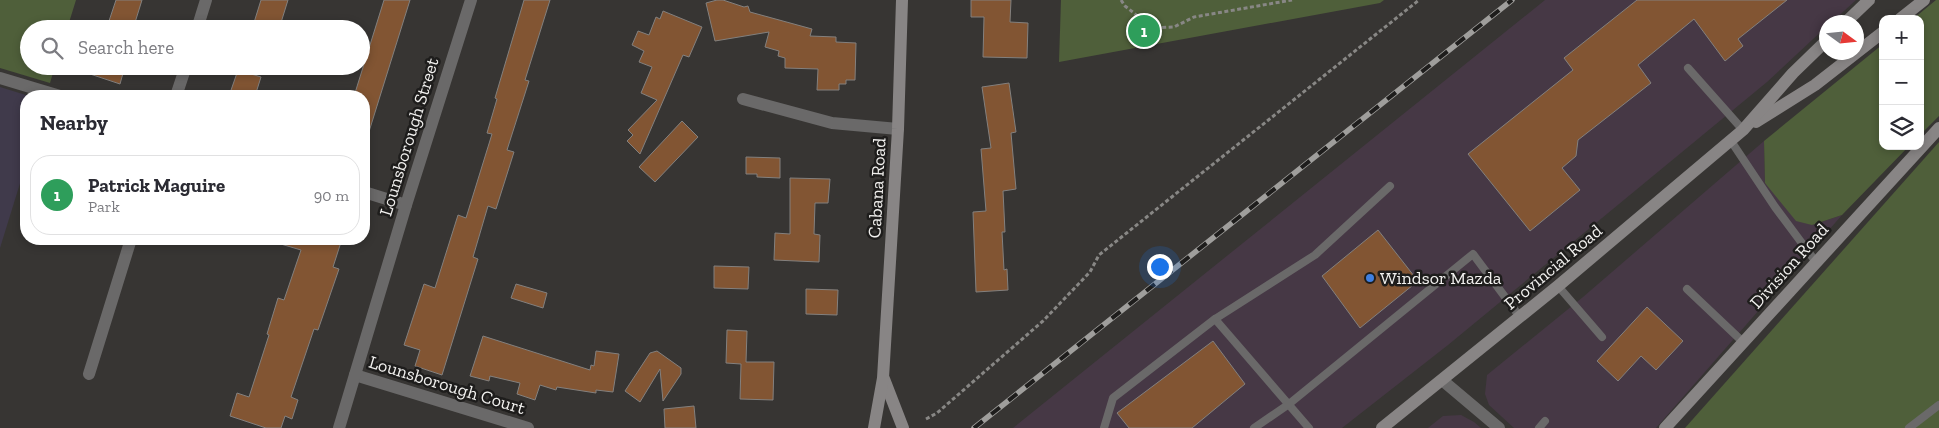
<!DOCTYPE html>
<meta charset="utf-8">
<style>
:root{--surface:#fff;--page:#f7f7f7;--text:#2b2b33;--muted:#7c7c81;--line:#e1e1e2;--accent:#85597c}
body{margin:0;font-family:"Zilla Slab",serif;background:var(--page);color:var(--text)}
.controls{position:absolute;right:15px;top:15px;display:grid;overflow:hidden;border-radius:10px;box-shadow:0 2px 8px #0003}
.controls button{width:45px;height:45px;display:grid;place-items:center;padding:0;border:0;border-bottom:1px solid var(--line);background:var(--surface);color:var(--text);font:25px sans-serif}
.compass{position:absolute;left:1819px;top:15px;width:45px;height:45px;border-radius:50%;background:var(--surface);box-shadow:0 2px 8px #0003;rotate:105deg}
.you{position:absolute;left:1159px;top:266px;width:18px;height:18px;margin:-12px;border:4px solid #fff;border-radius:50%;background:#1a73e8;box-shadow:0 0 0 8px #1a73e833}
.badge{display:grid;place-items:center;width:32px;height:32px;border-radius:50%;background:var(--accent);color:#fff;font-size:16px;font-weight:700}
.pin{position:absolute;translate:-50% -50%;border:2px solid #fff;box-shadow:0 1px 5px #0006}
.list{margin:0;padding:0;list-style:none}
h2{display:flex;justify-content:space-between;align-items:center;height:65px;margin:0;padding:0 20px;font-size:21px}
h2 small{font-size:16px;font-weight:400;color:var(--muted)}
.list li{display:grid;grid-template-columns:32px 1fr auto;gap:15px;align-items:center;box-sizing:border-box;height:80px;margin:0 10px 10px;padding:0 10px;border:1px solid var(--line);border-radius:20px}
.list b{display:block;font-size:19px;white-space:nowrap}
.list p{margin:0;font-size:16px;white-space:nowrap;color:var(--muted)}
.list em{font-size:16px;font-style:normal;color:var(--muted)}
.icon{flex:none;width:28px;height:28px;fill:none;stroke:currentColor;stroke-width:2;stroke-linecap:round;stroke-linejoin:round}
.map{position:relative;flex:none;width:1939px;height:428px;overflow:hidden}
.search{position:absolute;background:var(--surface);box-shadow:0 2px 8px #0003;left:20px;top:20px;width:350px;height:55px;display:flex;align-items:center;gap:12px;box-sizing:border-box;padding:0 18px;border-radius:28px;color:var(--muted);font-size:19px}
.panel{position:absolute;background:var(--surface);box-shadow:0 2px 8px #0003;left:20px;top:90px;width:350px;height:155px;border-radius:20px}
.map>svg:first-child{display:block}
</style>
<div class="map">
<svg width="1939" height="428" viewBox="0 0 1939 428">
<rect width="100%" height="100%" fill="#373533"/>
<g fill="#463845">
<path d="M1545,0h311l-24,22h-6v5l-59,55 -319,263 -106,83h-329z"/>
<path d="M1764,141l1,42 47,42 30,-10 -186,213h-142l-25,-23 -4,-11 2,-19 96,-78z"/>
<path d="M1461,415l13,7 7,6h-53l15,-12z"/>
</g>
<path fill="#403a4b" d="M0,87l29,9h-3v68l-26,84z"/>
<g fill="#4f5f3a">
<path d="M0,0h76l-9,29h-38v37h26l-5,17 -50,-15z"/>
<path d="M1061,0h323l-4,3 -321,59z"/>
<path d="M1936,0h3v116l-19,19v-116h-7z"/>
<path d="M1883,44v102h26l-67,69 -30,10 -16,-4 -31,-38 -1,-42z"/>
<path d="M1939,142v286h-254z"/>
</g>
<g fill="#825533" stroke="#83807e">
<path d="M116,0h26l-9,29h-22l2,-7 -4,-1z"/>
<path d="M261,0h27l-9,29h-27z"/>
<path d="M384,0h26l-43,138 -3,-1v-41l-9,-3z"/>
<path d="M524,0h26l-25,80 4,1 -22,69 7,2 -18,57 -8,-3 -15,51 5,2 -36,116 -27,-9 5,-16 -16,-5 20,-61 11,4 23,-73 8,3 26,-84 -5,-1 10,-34 -2,-1z"/>
<path d="M717,0h6l21,7 4,-1 2,6 62,17 -2,7 26,1v5l20,1 -1,37h-9v4h-7v6h-22l1,-21 -33,-1v-10l-7,-2 1,-5 -14,-4 4,-15 -54,9 -9,-38z"/>
<path d="M971,0h40l-1,22 18,1 -1,35 -44,-1 1,-40h-13z"/>
<path d="M1637,0h150l-49,39 5,7 -18,15 -31,-42 -56,46 13,18 -73,57 -2,16 -14,12 18,22 -50,41 -62,-77 105,-84 -9,-12z"/>
<path d="M663,11l39,16 -13,30 -6,-2 -43,99 -13,-13 6,-6 -5,-5 29,-30 -16,-7 11,-26 -13,-5 5,-11 -12,-6 6,-14 11,4 7,-18 4,2z"/>
<path d="M75,66h50l-5,18 -45,-15z"/>
<path d="M238,70l23,7 -6,19h-26z"/>
<path d="M1009,83l7,49 -5,1 5,56 -13,2 2,41h-3l2,38 3,-1 1,21 -32,2 -3,-80 13,-1 -5,-62 10,-1 -9,-61z"/>
<path d="M682,121l16,16 -43,45 -16,-15z"/>
<path d="M746,157l34,1v20l-23,-1v-3h-11z"/>
<path d="M790,178l40,1 -2,24h-13l-1,31 6,1 -1,27 -45,-2 1,-27 15,1z"/>
<path d="M1378,230l40,51 -58,47 -38,-52z"/>
<path d="M275,239h67l-9,28 6,2 -21,61 -4,-1 -23,68 7,3 -6,19 -7,-3 -4,12h-15l-36,-12 7,-23 12,4 20,-62 -2,-1 11,-36 6,2 17,-50 -27,-8z"/>
<path d="M714,266l35,1 -1,22 -34,-1z"/>
<path d="M516,284l31,9 -4,15 -32,-10z"/>
<path d="M806,289l32,1 -1,25 -31,-1z"/>
<path d="M1647,307l36,34 -27,29 -15,-14 -23,25 -21,-20z"/>
<path d="M727,330l20,1 -1,31h28l-1,38 -33,-1 1,-35 -15,-1z"/>
<path d="M483,336l107,34 1,-5 3,1 2,-15 23,3 -6,38 -17,-2v3l-39,-6 -1,3 -16,-5 -5,15 -18,-6 3,-11 -30,-7 -1,5 -19,-5z"/>
<path d="M1213,341l32,43 -53,44h-63l-12,-15z"/>
<path d="M657,351l24,17v6l-18,27 -3,-32 -20,33 -15,-11 25,-38z"/>
<path d="M694,406l2,22h-31l-1,-19z"/>
</g>
<g fill="none" stroke-linecap="round" stroke-linejoin="round">
<g stroke="#888785" stroke-width="3" stroke-dasharray="4 2.5" stroke-linecap="butt">
<path d="M1121,0l4,6 28,22 21,-1 20,-10 98,-17"/>
<path d="M926,419l11,-6 106,-92 47,-49 9,-17 320,-255"/>
</g>
<g stroke="#6a6969" stroke-width="8">
<path d="M1688,68l55,62"/>
<path d="M1731,141l44,66 41,55"/>
<path d="M1558,286l44,51"/>
<path d="M1687,289l56,53"/>
<path d="M1215,319l94,109"/>
<path d="M1104,428l9,-30 102,-79 100,-64 75,-69"/>
<path d="M1254,428l35,-24 184,-150 47,63"/>
<path d="M1539,428l6,-7"/>
<path d="M1909,428l30,-23"/>
</g>
<g stroke="#6a6969" stroke-width="12">
<path d="M197,29l9,-29"/>
<path d="M0,78l60,18"/>
<path d="M176,96l10,-30"/>
<path d="M743,99l89,24 66,6"/>
<path d="M364,192l42,13"/>
<path d="M89,374l42,-135"/>
<path d="M355,375l173,53"/>
<path d="M1442,380l57,48"/>
<path d="M339,428l67,-223 65,-205"/>
</g>
<g stroke="#888585" stroke-width="12">
<path d="M1900,19l24,-19"/>
<path d="M1846,22l23,-22"/>
<path d="M1756,122l59,-37 68,-53"/>
<path d="M884,379l19,49"/>
<path d="M874,428l9,-50 15,-249 4,-129"/>
<path d="M1382,428l176,-142 185,-156 50,-57 33,-32"/>
<path d="M1665,428l274,-300"/>
</g>
<defs>
<path id="rail" d="M974,428l538,-428"/>
</defs>
<use href="#rail" stroke="#9f9e9c" stroke-width="5.5"/>
<use href="#rail" stroke="#1e1d1c" stroke-width="4" stroke-dasharray="11" stroke-linecap="butt"/>
</g>
<circle fill="#3f7fe0" stroke="#1e1d1c" stroke-width="2" cx="1370" cy="278" r="5"/>
<g text-anchor="middle" dominant-baseline="central" stroke-width="5" stroke-linejoin="round" paint-order="stroke">
<g font-size="18" fill="#f2f1ef" stroke="#1e1d1c">
<text transform="translate(409 137) rotate(-73)">Lounsborough Street</text>
<text transform="translate(877 188) rotate(-87)">Cabana Road</text>
<text transform="translate(1789 266) rotate(-48)">Division Road</text>
<text transform="translate(1553 267) rotate(-40)">Provincial Road</text>
<text transform="translate(447 385) rotate(17)">Lounsborough Court</text>
</g>
<g font-size="18" fill="#f2f1ef" stroke="#1e1d1c" text-anchor="start">
<text x="1380" y="278">Windsor Mazda</text>
</g>
</g>
</svg>
<div class="controls">
<button>+</button>
<button>−</button>
<button><svg class="icon" aria-label="layers" viewBox="0 0 24 24"><path d="M12 4l9 5-9 5-9-5zM3 14l9 5 9-5"/></svg></button>
</div>
<svg class="compass" viewBox="-18 -18 36 36"><path d="M0-13l5 13h-10z" fill="#e53935"/><path d="M0 13l5-13h-10z" fill="#7c7c81"/></svg>
<div class="you"></div>
<div class="pin badge" style="left:1144px;top:31px;background:#2e9e5b">1</div>
<div class="search"><svg class="icon" aria-label="search" viewBox="0 0 24 24"><circle cx="10" cy="10" r="6"/><path d="M15 15l6 6"/></svg>Search here</div>
<section class="panel">
<h2>Nearby<small></small></h2>
<ul class="list">
<li><span class="badge" style="background:#2e9e5b">1</span><div><b>Patrick Maguire</b><p>Park</p></div><em>90 m</em></li>
</ul>
</section>
</div>
